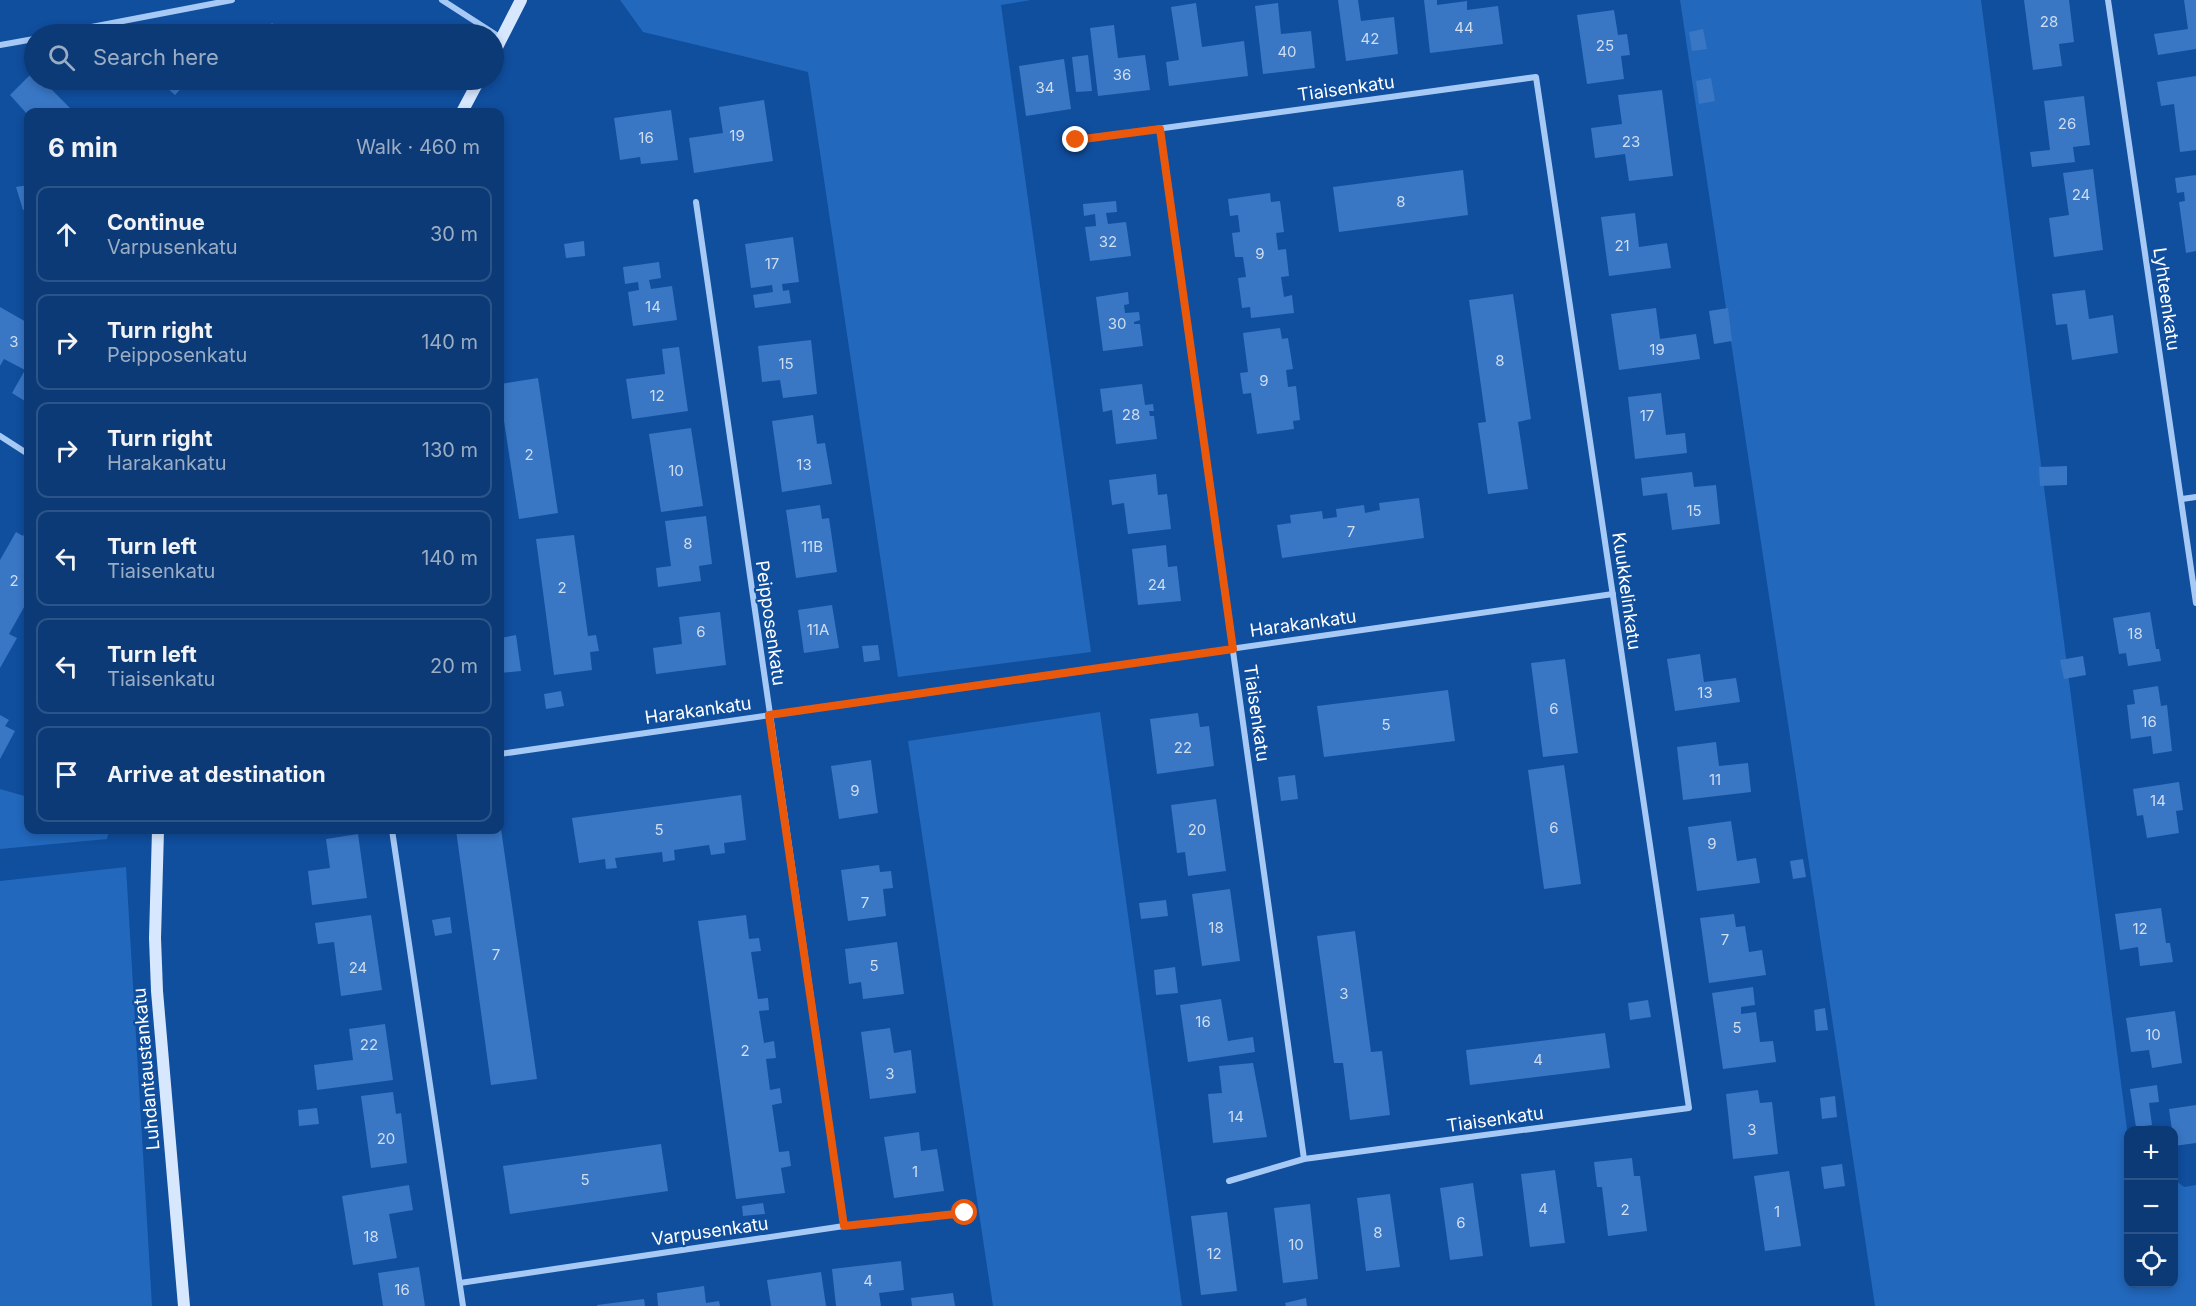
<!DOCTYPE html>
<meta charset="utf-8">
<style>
:root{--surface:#0c3a76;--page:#1a457e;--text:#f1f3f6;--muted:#9aadc5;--line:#2c5488}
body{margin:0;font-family:Inter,sans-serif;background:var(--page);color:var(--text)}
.controls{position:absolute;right:18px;bottom:18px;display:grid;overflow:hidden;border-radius:12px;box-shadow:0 3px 9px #0003}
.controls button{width:54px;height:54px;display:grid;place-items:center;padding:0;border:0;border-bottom:2px solid var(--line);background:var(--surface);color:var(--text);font:30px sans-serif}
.stop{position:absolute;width:18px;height:18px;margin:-14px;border:4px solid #ea580c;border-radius:50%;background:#fff}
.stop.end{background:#ea580c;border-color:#fff;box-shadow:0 2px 6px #0008}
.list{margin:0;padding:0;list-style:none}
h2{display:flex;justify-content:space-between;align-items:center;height:78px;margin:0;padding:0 24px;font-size:26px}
h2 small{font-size:20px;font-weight:400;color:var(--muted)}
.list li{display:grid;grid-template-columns:39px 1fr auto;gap:18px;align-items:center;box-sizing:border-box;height:96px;margin:0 12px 12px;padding:0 12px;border:2px solid var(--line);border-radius:12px}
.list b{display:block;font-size:22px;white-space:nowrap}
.list p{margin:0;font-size:20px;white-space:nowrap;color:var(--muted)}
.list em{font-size:20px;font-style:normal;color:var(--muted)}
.icon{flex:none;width:33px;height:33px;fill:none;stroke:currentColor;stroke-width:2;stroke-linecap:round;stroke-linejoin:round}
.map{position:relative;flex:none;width:2196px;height:1306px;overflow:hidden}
.search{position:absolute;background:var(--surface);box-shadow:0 3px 9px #0003;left:24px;top:24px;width:480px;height:66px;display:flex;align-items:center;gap:15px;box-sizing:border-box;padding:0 21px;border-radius:33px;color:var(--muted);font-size:22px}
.panel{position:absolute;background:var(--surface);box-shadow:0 3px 9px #0003;left:24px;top:108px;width:480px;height:726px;border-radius:12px}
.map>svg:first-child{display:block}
</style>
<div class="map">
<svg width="2196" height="1306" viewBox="0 0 2196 1306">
<rect width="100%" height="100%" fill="#104e9e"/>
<g fill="#2268bd">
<path d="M620,0h411l-30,5 90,647 -193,25 -90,-605 -165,-40z"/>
<path d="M1680,0h301l147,1137v147h46v-105l10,8 12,-2v121h-321z"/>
<path d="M1100,712l82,594h-189l-85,-565z"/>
<path d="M0,789l28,8v33h81l-2,9 -107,10z"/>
<path d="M126,867l26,439h-152v-425z"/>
</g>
<g fill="#3977c5">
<path d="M1338,0h20l3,21 33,-4 4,37 -52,7z"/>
<path d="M1424,0h13v5l30,-4v9l31,-4 5,38 -73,9z"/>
<path d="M2024,0h45l5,42 -15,2 3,22 -29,4z"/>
<path d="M2184,0h12v49l-38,6 -4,-21 34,-5z"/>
<path d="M1196,3l6,44 42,-6 4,35 -79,10 -3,-24 13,-2 -8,-53z"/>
<path d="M1278,3l3,31 30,-3 4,37 -52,6 -8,-68z"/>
<path d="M1614,10l4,25 9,-1 3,21 -9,1 3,23 -37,5 -10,-69z"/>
<path d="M272,23l13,11h-23z"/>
<path d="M1114,25l4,33 27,-3 5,35 -52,6 -8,-68z"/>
<path d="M1703,29l4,20 -15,2 -3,-19z"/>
<path d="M1088,55l4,36 -16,1 -4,-35z"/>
<path d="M1064,59l7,50 -45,7 -7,-50z"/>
<path d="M34,71v9h8l30,30 -3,2h-41v3l-18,-20z"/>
<path d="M2196,76v74l-16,2 -6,-48 -13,2 -4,-24z"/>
<path d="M1711,78l4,23 -16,3 -3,-23z"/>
<path d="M158,80h31l-14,15z"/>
<path d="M1662,90l11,86 -44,5 -4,-27 -30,4 -4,-30 31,-4 -4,-29z"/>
<path d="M2084,96l6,49 -17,2 2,15 -43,5 -2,-15 20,-2 -6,-49z"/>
<path d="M764,100l9,61 -79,12 -5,-35 34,-5 -4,-26z"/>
<path d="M671,110l7,50 -37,4 -1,-7 -20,3 -6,-42z"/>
<path d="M2093,169l10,81 -49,7 -5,-39 20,-3 -6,-42z"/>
<path d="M1463,170l5,45 -129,17 -6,-45z"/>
<path d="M2196,175v76l-10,2 -7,-51 6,-1 -1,-9 -7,1 -2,-15z"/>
<path d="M28,185v23l-5,2 -7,-23z"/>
<path d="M1270,193l1,9 9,-1 4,31 -8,1 2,17 8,-1 3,27 -8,1 3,20 8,-2 2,18 -43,5 -1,-11 -8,1 -4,-30 8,-1 -3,-20h-8l-3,-24 8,-1 -2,-17 -8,1 -2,-17z"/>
<path d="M1116,201l1,11 -11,1 2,11 18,-2 5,34 -41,5 -5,-34 11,-1 -1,-12 -11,2 -1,-12z"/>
<path d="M1635,213l4,34 28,-4 4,25 -62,8 -8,-59z"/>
<path d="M793,237l6,45 -17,2 1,7 6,-1 2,13 -36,5 -2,-13 20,-3 -1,-7 -21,3 -6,-44z"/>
<path d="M584,241l1,15 -19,2 -2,-14z"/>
<path d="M659,262l2,16 -12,2 2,9 21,-3 5,34 -44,6 -5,-34 11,-2 -1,-8 -13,2 -2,-17z"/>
<path d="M2085,290l4,29 24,-4 5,38 -46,7 -5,-36 -11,1 -4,-31z"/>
<path d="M1128,292l1,12 -5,1 1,8 14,-1 1,8 -6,2v2h6l3,22 -40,5 -7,-54z"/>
<path d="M1513,294l18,125 -13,3 10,67 -40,5 -10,-71 8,-1 -17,-122z"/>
<path d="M0,307l28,16v80l-16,-10 13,-23 -21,-11 -4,7z"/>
<path d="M1656,308l4,31 36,-5 4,25 -81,11 -8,-56z"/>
<path d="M1728,308l4,33 -18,3 -5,-33z"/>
<path d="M1280,328l2,11 6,-1 5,31 -7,1 2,17 8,-1 4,34 -7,1 1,8 -37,5 -6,-41 -8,1 -3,-21 8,-1 -5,-39z"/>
<path d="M811,340l6,54 -34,4 -3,-18 -18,2 -4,-36z"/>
<path d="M679,347l9,64 -56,8 -6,-40 39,-5 -3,-25z"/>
<path d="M538,378l20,135 -39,6 -19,-124v-11z"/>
<path d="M1142,384l3,21 8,-1 1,7h-5l1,5h4l3,23 -41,5 -4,-34 -9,2 -3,-23z"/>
<path d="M1661,393l5,42 19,-2 2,20 -52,6 -7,-62z"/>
<path d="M813,415l4,29 8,-1 7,41 -50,8 -10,-71z"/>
<path d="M691,428l12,78 -42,6 -12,-78z"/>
<path d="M2067,466v19l-27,1 -1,-19z"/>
<path d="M1692,472l2,15 22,-2 4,39 -48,6 -5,-37 -24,3 -2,-18z"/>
<path d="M1156,474l2,21 9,-1 4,35 -43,5 -4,-31 -12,2 -3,-25z"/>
<path d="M1419,498l5,40 -142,20 -5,-33 14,-2 -1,-8 32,-4 1,8 14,-2 -1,-8 28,-4 1,8 15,-3 -1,-7z"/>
<path d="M820,505l2,14 7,-1 8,54 -41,6 -10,-68z"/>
<path d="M706,516l6,48 -13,2 2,15 -43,6 -2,-19 15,-2 -6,-45z"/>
<path d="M28,526v74l-19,34 8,4 -17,30v-108l16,-28 7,4z"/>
<path d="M574,535l14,101 8,-1 3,16 -9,1 2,18 -38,5 -18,-136z"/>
<path d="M1166,545l2,22 9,-1 4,35 -43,4 -6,-56z"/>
<path d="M832,605l7,43 -35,5 -6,-43z"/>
<path d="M720,612l6,53 -70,9 -3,-26 29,-4 -3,-27z"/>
<path d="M2150,612l6,37h3l2,12 -33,5 -2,-13 -7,1 -6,-36z"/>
<path d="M516,635l5,36 -21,2v-35z"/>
<path d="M878,645l2,15 -16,2 -2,-16z"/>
<path d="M1700,654l4,28 32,-4 4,24 -65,9 -8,-52z"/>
<path d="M2083,656l3,19 -22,4 -4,-19z"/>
<path d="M1565,659l13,94 -35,4 -12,-94z"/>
<path d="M2158,686l3,20 6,-1 5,46 -19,3 -2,-18 -20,3 -4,-34 8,-1 -2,-14z"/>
<path d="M1448,690l7,51 -131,16 -7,-51z"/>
<path d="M561,691l3,15 -18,3 -2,-15z"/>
<path d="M1198,713l2,14 9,-1 5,40 -57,8 -7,-55z"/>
<path d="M0,715l9,5 -4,6 10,5 -15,28z"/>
<path d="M1716,742l3,24 29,-3 3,29 -68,8 -6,-53z"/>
<path d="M871,760l7,53 -39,6 -8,-53z"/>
<path d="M1564,765l17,119 -37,5 -16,-119z"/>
<path d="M1295,775l3,24 -17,2 -3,-24z"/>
<path d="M2179,782l4,28 -7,1 3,22 -32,5 -4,-23 -6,1 -4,-27z"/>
<path d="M741,795l5,45 -22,3 1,10 -14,2 -2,-10 -35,5 1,10 -12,2 -1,-10 -47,6 2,10 -11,1 -1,-10 -26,4 -7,-45z"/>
<path d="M1216,799l10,72 -38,5 -3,-24 -8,1 -6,-48z"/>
<path d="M1731,821l6,40 19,-3 4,25 -63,8 -9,-64z"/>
<path d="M500,822l37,257 -46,6 -35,-255h44z"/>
<path d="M358,834l9,64 -55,7 -4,-34 22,-3 -4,-29z"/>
<path d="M1803,859l3,18 -13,2 -3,-18z"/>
<path d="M879,865l1,7 11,-1 2,17 -10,1 3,27 -38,5 -7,-51z"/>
<path d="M1230,889l10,72 -38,5 -10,-72z"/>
<path d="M1166,900l2,16 -27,3 -2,-16z"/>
<path d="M2161,908l5,35h4l3,19 -33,4 -2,-19 -18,3 -5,-36z"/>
<path d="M1734,914l2,13 9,-1 4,26 13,-2 4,25 -57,8 -9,-65z"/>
<path d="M371,915l11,75 -41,6 -7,-54 -16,2 -3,-21z"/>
<path d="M746,915l3,24 10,-1 2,13 -10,1 7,47 10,-1 1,12 -10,1 5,32 10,-2 2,17 -10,1 4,31 10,-2 2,15 -10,2 7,47 10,-1 2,15 -10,2 4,25 -49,6 -38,-278z"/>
<path d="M450,917l2,16 -17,3 -3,-16z"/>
<path d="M1355,931l16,121 11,-1 8,64 -40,5 -7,-57h-9l-17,-127z"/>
<path d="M897,942l7,52 -41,5 -2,-17 -12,2 -4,-35z"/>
<path d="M1175,967l3,26 -22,2 -2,-25z"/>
<path d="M1753,987l2,18 -14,2v7l15,-2 4,30 13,-1 3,21 -53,7 -11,-76z"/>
<path d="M1221,999l7,42 25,-4 2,15 -67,10 -8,-57z"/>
<path d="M1648,1000l3,17 -21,3 -2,-17z"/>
<path d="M1825,1008l3,22 -12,1 -2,-21z"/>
<path d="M2175,1011l7,52 -30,5 -3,-18 -18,2 -5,-34z"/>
<path d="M385,1024l8,56 -76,10 -3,-25 39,-5 -4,-31z"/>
<path d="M890,1028l4,25 17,-3 5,43 -46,6 -9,-67z"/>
<path d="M1605,1033l5,35 -140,17 -4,-35z"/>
<path d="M1253,1063l14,74 -54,6 -5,-49 14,-1 -3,-27z"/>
<path d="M2157,1085l2,17 -10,1 3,22 -16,2 -6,-38z"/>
<path d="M1758,1090l2,13 12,-1 6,52 -45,5 -7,-65z"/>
<path d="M393,1092l3,22 5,-1 6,50 -36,5 -10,-72z"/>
<path d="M1835,1096l2,21 -15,2 -2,-21z"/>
<path d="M2196,1105v38l-22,3v-16h-2l-3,-21z"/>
<path d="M317,1108l2,16 -20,2 -1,-16z"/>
<path d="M919,1132l2,19 16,-2 7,42 -50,7 -10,-61z"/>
<path d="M661,1144l7,47 -158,23 -7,-48z"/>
<path d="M1632,1158l2,18h6l7,55 -39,5 -6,-49h-5l-3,-25z"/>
<path d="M1842,1164l3,22 -21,3 -3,-22z"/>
<path d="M1555,1170l10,73 -35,4 -9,-73z"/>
<path d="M1789,1171l12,75 -36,5 -11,-75z"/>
<path d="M1473,1183l10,73 -33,4 -10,-72z"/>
<path d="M409,1185l4,25 -24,4 8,44 -44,7 -11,-69z"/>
<path d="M1390,1194l10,73 -34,4 -9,-73z"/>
<path d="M763,1203l2,11 -22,2 -1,-10z"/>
<path d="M1310,1204l8,75 -35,4 -9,-75z"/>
<path d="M1227,1212l10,79 -36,4 -10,-79z"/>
<path d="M901,1261l3,29 -25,3 2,13h-45l-4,-37z"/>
<path d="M419,1267l6,39h-42l-5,-33z"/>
<path d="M821,1272l5,34h-55l-4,-26z"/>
<path d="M704,1286l2,17 13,-2 1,5h-62l-1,-13z"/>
<path d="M953,1293l2,13h-43l-1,-8z"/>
<path d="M1306,1298l1,8h-21l-1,-3z"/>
<path d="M644,1299l1,7h-48v-1z"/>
</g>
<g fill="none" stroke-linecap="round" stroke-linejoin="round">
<g stroke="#a6caf5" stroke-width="6">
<path d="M442,0l59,38"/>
<path d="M2108,0l88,603"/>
<path d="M55,34l177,-34"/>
<path d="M0,45l34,-6"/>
<path d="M1160,129l144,1030"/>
<path d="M1076,140l460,-63 153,1031 -385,51 -75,22"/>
<path d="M696,202l148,1024"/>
<path d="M0,436l28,18"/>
<path d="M2182,499l14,-2"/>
<path d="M500,754l1113,-160"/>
<path d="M392,830l71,476"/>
<path d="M460,1283l384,-57 121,-13"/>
</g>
<g stroke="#d6e7fe" stroke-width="12">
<path d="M494,53l27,-53"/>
<path d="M462,112l17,-32"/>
<path d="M158,830l-3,108 2,53 27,315"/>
</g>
</g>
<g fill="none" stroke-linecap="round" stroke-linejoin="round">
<path stroke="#ea580c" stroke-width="8" d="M965,1213l-121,13 -75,-511 464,-66 -73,-520 -84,11"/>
</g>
<g text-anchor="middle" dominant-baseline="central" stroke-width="4.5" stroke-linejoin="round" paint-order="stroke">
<g font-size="15" fill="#ceddf0">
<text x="2049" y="21">28</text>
<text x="1464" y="27">44</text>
<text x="1370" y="38">42</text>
<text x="1605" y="45">25</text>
<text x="1287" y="51">40</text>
<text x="1122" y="74">36</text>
<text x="1045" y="87">34</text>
<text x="2067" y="123">26</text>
<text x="737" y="135">19</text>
<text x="646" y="137">16</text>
<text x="1631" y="141">23</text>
<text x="2081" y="194">24</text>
<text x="1401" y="201">8</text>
<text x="1108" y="241">32</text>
<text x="1622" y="245">21</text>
<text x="1260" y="253">9</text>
<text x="772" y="263">17</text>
<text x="653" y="306">14</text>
<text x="1117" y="323">30</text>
<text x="14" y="341">3</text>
<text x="1657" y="349">19</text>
<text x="1500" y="360">8</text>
<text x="786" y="363">15</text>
<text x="1264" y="380">9</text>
<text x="657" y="395">12</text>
<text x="1131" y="414">28</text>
<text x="1647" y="415">17</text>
<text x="529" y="454">2</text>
<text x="804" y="464">13</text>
<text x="676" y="470">10</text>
<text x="1694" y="510">15</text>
<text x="1351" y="531">7</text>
<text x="688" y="543">8</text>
<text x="812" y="546">11B</text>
<text x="14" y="580">2</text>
<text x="1157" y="584">24</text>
<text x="562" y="587">2</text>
<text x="818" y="629">11A</text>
<text x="701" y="631">6</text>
<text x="2135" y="633">18</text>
<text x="1705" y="692">13</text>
<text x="1554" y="708">6</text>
<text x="2149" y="721">16</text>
<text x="1386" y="724">5</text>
<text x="1183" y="747">22</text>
<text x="1715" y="779">11</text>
<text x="855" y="790">9</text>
<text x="2158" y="800">14</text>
<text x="1554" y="827">6</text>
<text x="659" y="829">5</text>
<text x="1197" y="829">20</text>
<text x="1712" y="843">9</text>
<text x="865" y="902">7</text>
<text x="1216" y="927">18</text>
<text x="2140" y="928">12</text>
<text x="1725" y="939">7</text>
<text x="496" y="954">7</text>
<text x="874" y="965">5</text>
<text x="358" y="967">24</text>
<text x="1344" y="993">3</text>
<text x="1203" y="1021">16</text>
<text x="1737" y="1027">5</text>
<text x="2153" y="1034">10</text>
<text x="369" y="1044">22</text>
<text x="745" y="1050">2</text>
<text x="1538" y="1059">4</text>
<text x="890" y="1073">3</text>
<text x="1236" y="1116">14</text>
<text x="1752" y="1129">3</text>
<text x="386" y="1138">20</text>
<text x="915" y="1171">1</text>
<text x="585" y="1179">5</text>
<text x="1543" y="1208">4</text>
<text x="1625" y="1209">2</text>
<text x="1777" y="1211">1</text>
<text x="1461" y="1222">6</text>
<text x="1378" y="1232">8</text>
<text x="371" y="1236">18</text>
<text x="1296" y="1244">10</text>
<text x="1214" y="1253">12</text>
<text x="868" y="1280">4</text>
<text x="402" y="1289">16</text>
</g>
<g font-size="18" fill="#fff" stroke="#104e9e">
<text transform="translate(1346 88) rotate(-8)">Tiaisenkatu</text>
<text transform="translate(2167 299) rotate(82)">Lyhteenkatu</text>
<text transform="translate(1627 591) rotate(82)">Kuukkelinkatu</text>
<text transform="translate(771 623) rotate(82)">Peipposenkatu</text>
<text transform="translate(1303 623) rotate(-8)">Harakankatu</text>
<text transform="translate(698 710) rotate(-8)">Harakankatu</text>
<text transform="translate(1257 713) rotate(82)">Tiaisenkatu</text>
<text transform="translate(146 1069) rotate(-95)">Luhdantaustankatu</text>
<text transform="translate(1495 1119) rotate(-8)">Tiaisenkatu</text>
<text transform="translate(710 1231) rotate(-8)">Varpusenkatu</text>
</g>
</g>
</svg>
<div class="controls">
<button>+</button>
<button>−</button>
<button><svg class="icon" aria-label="locate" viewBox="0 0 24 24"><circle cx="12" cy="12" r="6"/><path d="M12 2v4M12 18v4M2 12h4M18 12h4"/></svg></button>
</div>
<div class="stop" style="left:965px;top:1213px"></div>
<div class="stop end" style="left:1076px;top:140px"></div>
<div class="search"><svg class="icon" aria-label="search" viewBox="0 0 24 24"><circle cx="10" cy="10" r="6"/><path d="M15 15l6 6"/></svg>Search here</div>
<section class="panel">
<h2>6 min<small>Walk · 460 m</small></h2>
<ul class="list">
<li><svg class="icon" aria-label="ahead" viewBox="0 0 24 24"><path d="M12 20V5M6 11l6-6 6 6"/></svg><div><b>Continue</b><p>Varpusenkatu</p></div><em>30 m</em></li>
<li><svg class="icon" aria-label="right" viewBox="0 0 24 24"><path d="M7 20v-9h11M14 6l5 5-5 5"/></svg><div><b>Turn right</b><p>Peipposenkatu</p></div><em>140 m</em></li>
<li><svg class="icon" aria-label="right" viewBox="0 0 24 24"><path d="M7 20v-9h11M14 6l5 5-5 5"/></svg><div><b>Turn right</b><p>Harakankatu</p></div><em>130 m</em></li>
<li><svg class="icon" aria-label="left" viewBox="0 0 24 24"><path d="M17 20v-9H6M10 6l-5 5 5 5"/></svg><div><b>Turn left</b><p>Tiaisenkatu</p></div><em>140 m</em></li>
<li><svg class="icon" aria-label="left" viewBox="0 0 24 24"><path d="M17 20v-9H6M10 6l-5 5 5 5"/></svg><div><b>Turn left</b><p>Tiaisenkatu</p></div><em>20 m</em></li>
<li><svg class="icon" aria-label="arrive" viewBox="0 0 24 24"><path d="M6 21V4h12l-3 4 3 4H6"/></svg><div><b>Arrive at destination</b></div></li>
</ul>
</section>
</div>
